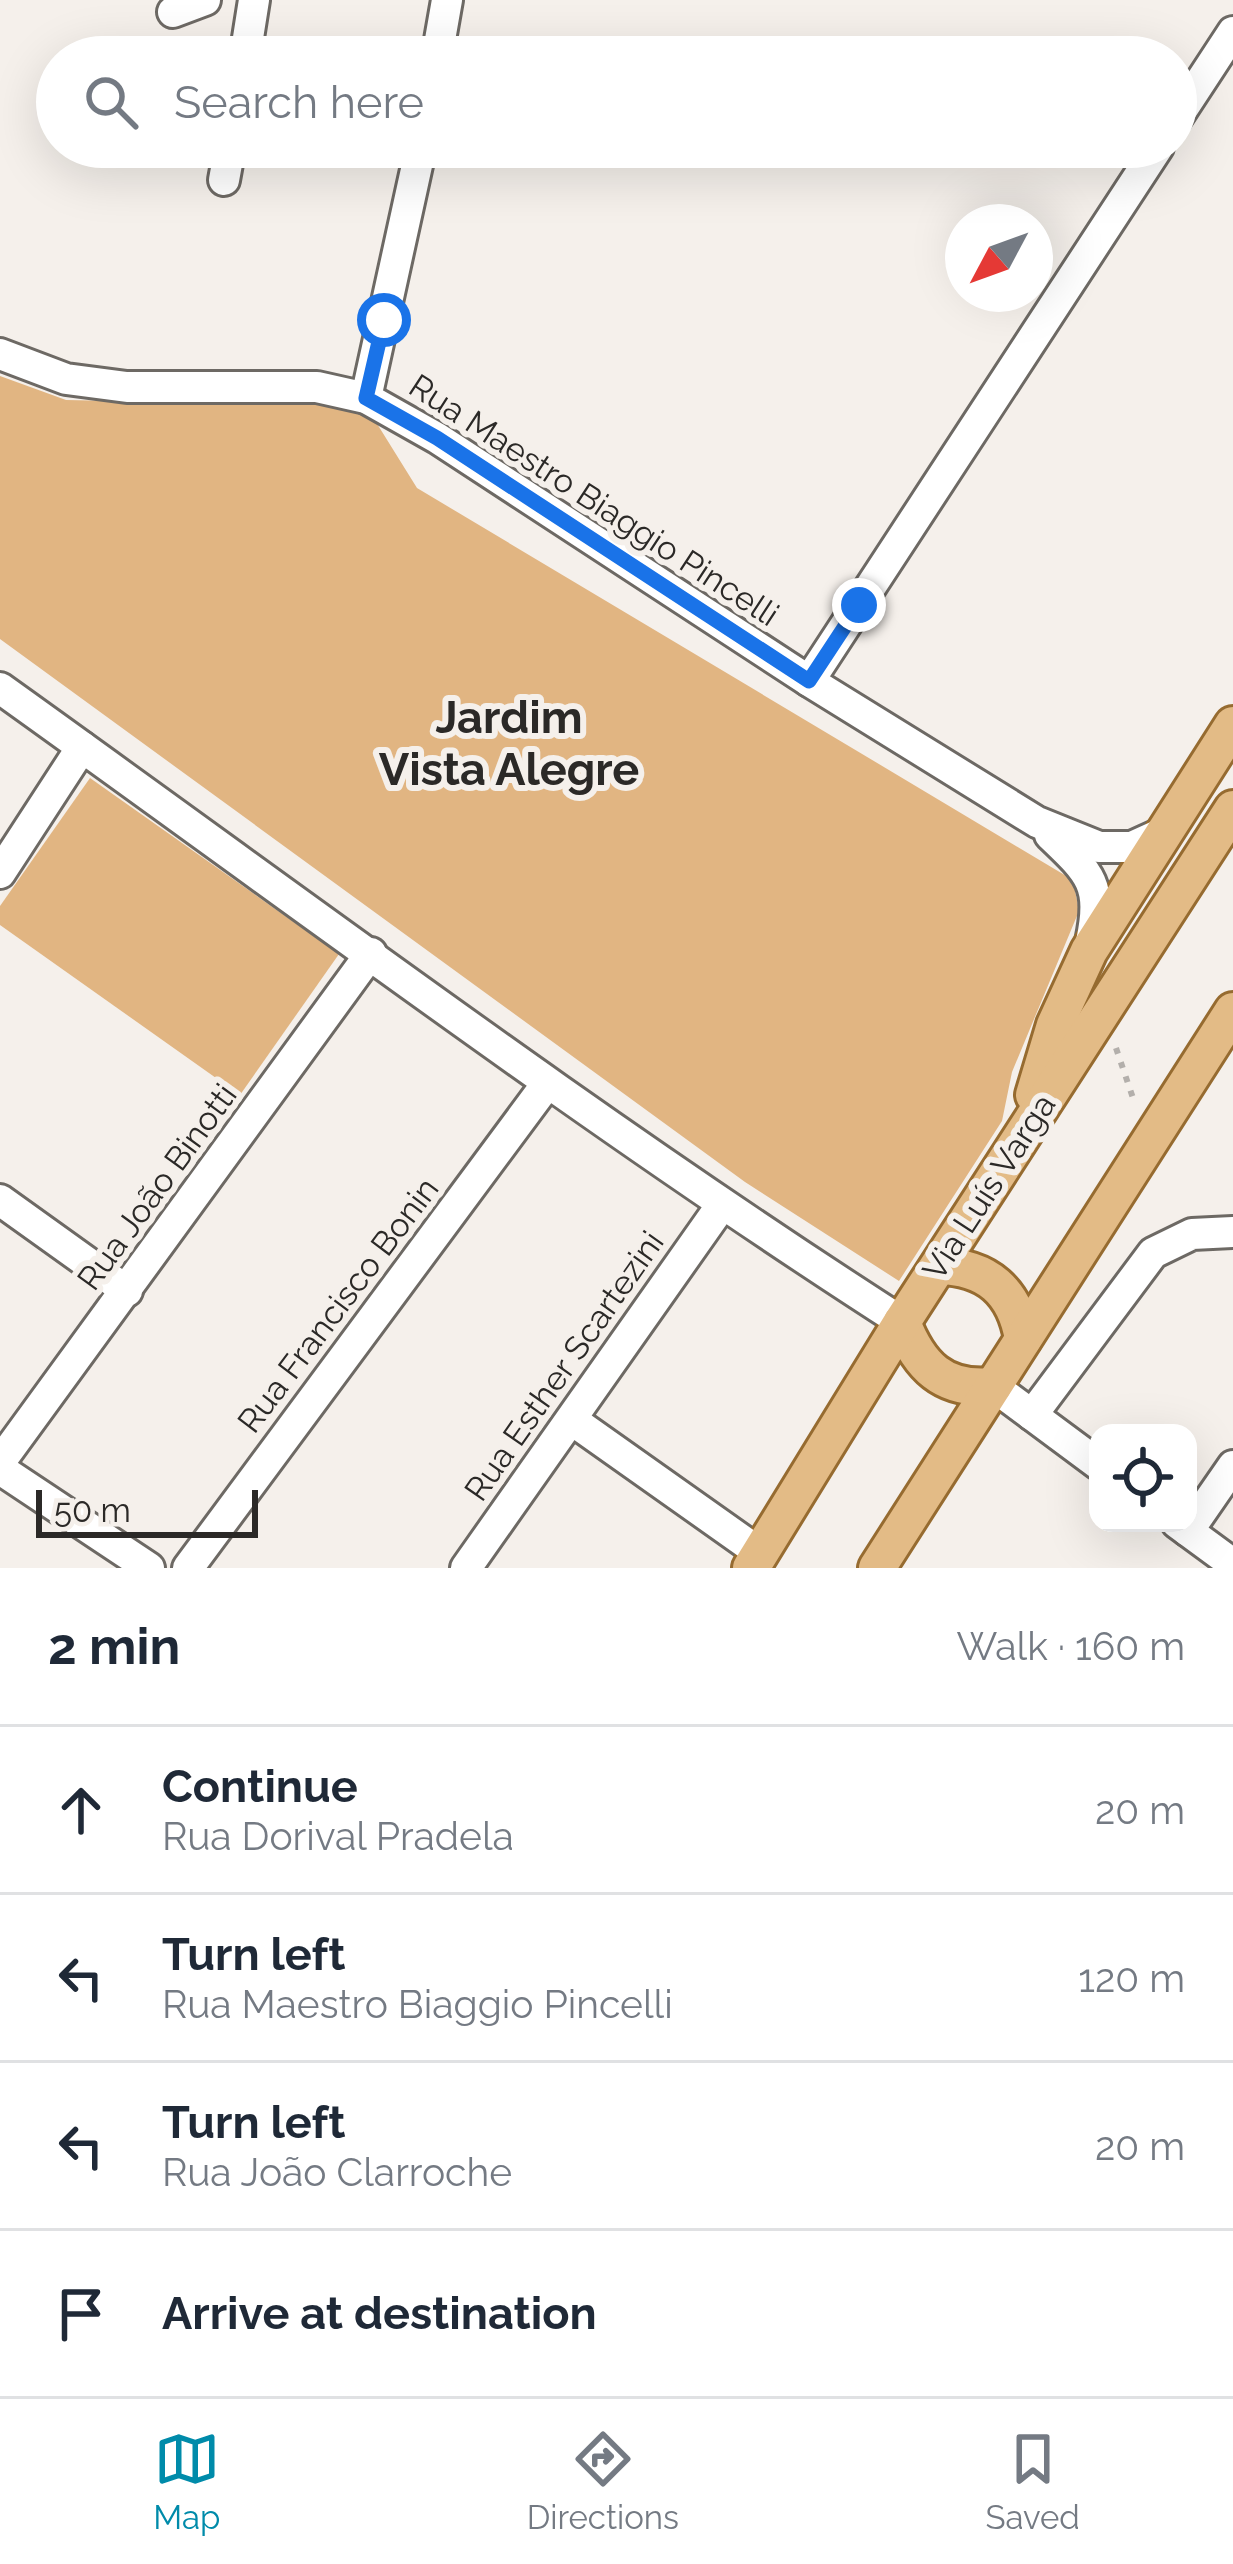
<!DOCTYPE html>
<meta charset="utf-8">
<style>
:root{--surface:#fff;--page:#f6f6f7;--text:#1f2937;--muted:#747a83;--line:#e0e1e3;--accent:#008baa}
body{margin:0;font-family:Raleway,sans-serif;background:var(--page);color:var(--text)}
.controls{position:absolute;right:36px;bottom:36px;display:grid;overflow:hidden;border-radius:24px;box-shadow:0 12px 48px #0002}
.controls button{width:108px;height:108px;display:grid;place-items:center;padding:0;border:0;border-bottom:3px solid var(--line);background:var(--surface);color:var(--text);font:60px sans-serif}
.compass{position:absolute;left:945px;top:204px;width:108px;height:108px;border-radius:50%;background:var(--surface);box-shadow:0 12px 48px #0002;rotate:229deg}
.scale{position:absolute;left:36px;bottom:30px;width:222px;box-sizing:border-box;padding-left:12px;border:6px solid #2b2927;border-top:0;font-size:33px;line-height:42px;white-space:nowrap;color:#2b2927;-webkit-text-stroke:9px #f5f0eb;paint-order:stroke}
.stop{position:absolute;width:36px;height:36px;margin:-27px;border:9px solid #1a73e8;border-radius:50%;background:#fff}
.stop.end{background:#1a73e8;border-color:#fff;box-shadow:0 3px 12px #0008}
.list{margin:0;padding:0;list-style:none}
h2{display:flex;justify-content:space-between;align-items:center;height:156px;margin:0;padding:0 48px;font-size:51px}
h2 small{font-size:39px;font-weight:400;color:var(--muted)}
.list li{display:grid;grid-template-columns:78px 1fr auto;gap:36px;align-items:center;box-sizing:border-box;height:168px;padding:0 48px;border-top:3px solid var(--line)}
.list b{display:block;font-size:45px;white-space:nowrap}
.list p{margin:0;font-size:39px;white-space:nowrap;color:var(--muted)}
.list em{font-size:39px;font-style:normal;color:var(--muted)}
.icon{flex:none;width:66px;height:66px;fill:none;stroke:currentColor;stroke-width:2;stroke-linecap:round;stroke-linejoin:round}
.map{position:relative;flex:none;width:1233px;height:1568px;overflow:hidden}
.search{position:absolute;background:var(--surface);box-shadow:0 12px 48px #0002;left:36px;right:36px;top:36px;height:132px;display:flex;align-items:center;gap:30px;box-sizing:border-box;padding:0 42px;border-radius:66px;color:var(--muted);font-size:45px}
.sheet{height:828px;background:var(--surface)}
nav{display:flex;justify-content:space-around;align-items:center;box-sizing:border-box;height:168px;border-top:3px solid var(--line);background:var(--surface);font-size:33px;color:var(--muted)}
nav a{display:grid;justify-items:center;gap:6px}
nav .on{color:var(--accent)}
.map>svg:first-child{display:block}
</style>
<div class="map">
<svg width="1233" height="1568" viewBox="0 0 1233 1568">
<rect width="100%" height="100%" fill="#f5f0eb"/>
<g fill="#e1b582">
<path d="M0,376l66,24 300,6 51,82 656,392 6,31 -67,161 -10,49 -103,160 -154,-99 -745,-543z"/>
<path d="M90,778l249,176 -99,141 -240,-170v-19z"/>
</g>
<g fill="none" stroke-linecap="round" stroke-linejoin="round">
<defs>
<g id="minor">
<path d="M173,12l32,-12"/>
<path d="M245,57l9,-57"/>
<path d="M437,57l10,-57"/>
<path d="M1176,119l57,-87"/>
<path d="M224,180l6,-33"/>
<path d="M0,354l66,25 61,8h190l49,11 71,40 372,243 228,141 62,25h33l33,-15"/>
<path d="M366,398l55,-251"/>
<path d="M809,681l349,-534"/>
<path d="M0,688c299,214 592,435 902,634"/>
<path d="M1050,835c41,39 53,50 41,107"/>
<path d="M0,873l82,-126"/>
<path d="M0,1200l127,91"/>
<path d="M993,1386l105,78"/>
<path d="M1032,1415l121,-162 39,-19 41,-2"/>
<path d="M572,1420l188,133"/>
<path d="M0,1462l371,-509"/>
<path d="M0,1469l149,99"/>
<path d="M1177,1523l56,41"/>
<path d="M1188,1531l45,-65"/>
<path d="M188,1568l358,-483"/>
<path d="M466,1568l255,-362"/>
</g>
<g id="major">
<path d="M1034,1095l21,-70 34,-74 144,-226"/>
<path d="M939,1266c48,1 76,25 84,73"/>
<path d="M902,1322c17,44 41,69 91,64"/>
<path d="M751,1568l151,-246 331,-513"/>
<path d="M877,1568l356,-557"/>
</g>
</defs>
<use href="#minor" stroke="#6d6964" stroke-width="36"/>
<use href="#major" stroke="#966b30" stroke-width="42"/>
<path stroke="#b3afab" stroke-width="6" stroke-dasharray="6 9" stroke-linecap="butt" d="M1116,1048l19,56"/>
<use href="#minor" stroke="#fff" stroke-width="30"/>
<use href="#major" stroke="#e3bb86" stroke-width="36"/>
</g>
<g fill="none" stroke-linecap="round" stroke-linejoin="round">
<path stroke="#1a73e8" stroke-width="15" d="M384,320l-18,78 71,40 372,243 50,-76"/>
</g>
<g text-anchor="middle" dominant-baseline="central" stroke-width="12" stroke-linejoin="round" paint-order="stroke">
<g font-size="33" fill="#2b2927" stroke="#f5f0eb">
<text transform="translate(594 500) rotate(33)">Rua Maestro Biaggio Pincelli</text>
<text transform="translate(157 1187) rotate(-54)">Rua João Binotti</text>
<text transform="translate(989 1187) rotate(-57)">Via Luís Varga</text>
<text transform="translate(338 1305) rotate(-53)">Rua Francisco Bonin</text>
<text transform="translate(564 1366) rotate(-55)">Rua Esther Scartezini</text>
</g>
<g font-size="45" font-weight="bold" fill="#2b2927" stroke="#f5f0eb">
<text x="509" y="717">Jardim<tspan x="509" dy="52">Vista Alegre</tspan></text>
</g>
</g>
</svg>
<div class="controls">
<button><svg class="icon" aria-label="locate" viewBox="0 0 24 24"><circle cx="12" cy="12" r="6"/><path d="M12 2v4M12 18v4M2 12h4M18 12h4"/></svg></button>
</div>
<svg class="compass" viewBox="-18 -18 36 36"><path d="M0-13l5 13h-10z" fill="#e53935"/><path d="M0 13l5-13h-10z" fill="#747a83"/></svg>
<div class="scale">50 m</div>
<div class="stop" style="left:384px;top:320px"></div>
<div class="stop end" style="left:859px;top:605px"></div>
<div class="search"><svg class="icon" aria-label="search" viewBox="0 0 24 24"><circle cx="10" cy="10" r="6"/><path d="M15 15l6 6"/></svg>Search here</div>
</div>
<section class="sheet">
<h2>2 min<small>Walk · 160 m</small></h2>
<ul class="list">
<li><svg class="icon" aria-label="ahead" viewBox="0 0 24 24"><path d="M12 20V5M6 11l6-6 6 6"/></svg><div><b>Continue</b><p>Rua Dorival Pradela</p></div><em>20 m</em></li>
<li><svg class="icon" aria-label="left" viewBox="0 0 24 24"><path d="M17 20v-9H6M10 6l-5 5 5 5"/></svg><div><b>Turn left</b><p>Rua Maestro Biaggio Pincelli</p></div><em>120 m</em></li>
<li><svg class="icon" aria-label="left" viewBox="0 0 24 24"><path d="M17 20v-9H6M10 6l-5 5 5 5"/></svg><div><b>Turn left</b><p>Rua João Clarroche</p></div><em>20 m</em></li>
<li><svg class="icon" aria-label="arrive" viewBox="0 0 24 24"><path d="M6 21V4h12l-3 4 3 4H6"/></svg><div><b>Arrive at destination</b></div></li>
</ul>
</section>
<nav>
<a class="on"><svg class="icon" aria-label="map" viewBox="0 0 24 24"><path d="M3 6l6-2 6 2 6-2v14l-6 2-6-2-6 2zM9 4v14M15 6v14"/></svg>Map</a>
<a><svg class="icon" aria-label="directions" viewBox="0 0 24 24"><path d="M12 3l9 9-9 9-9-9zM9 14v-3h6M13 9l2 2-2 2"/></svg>Directions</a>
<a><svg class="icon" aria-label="saved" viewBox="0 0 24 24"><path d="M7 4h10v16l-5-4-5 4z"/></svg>Saved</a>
</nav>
